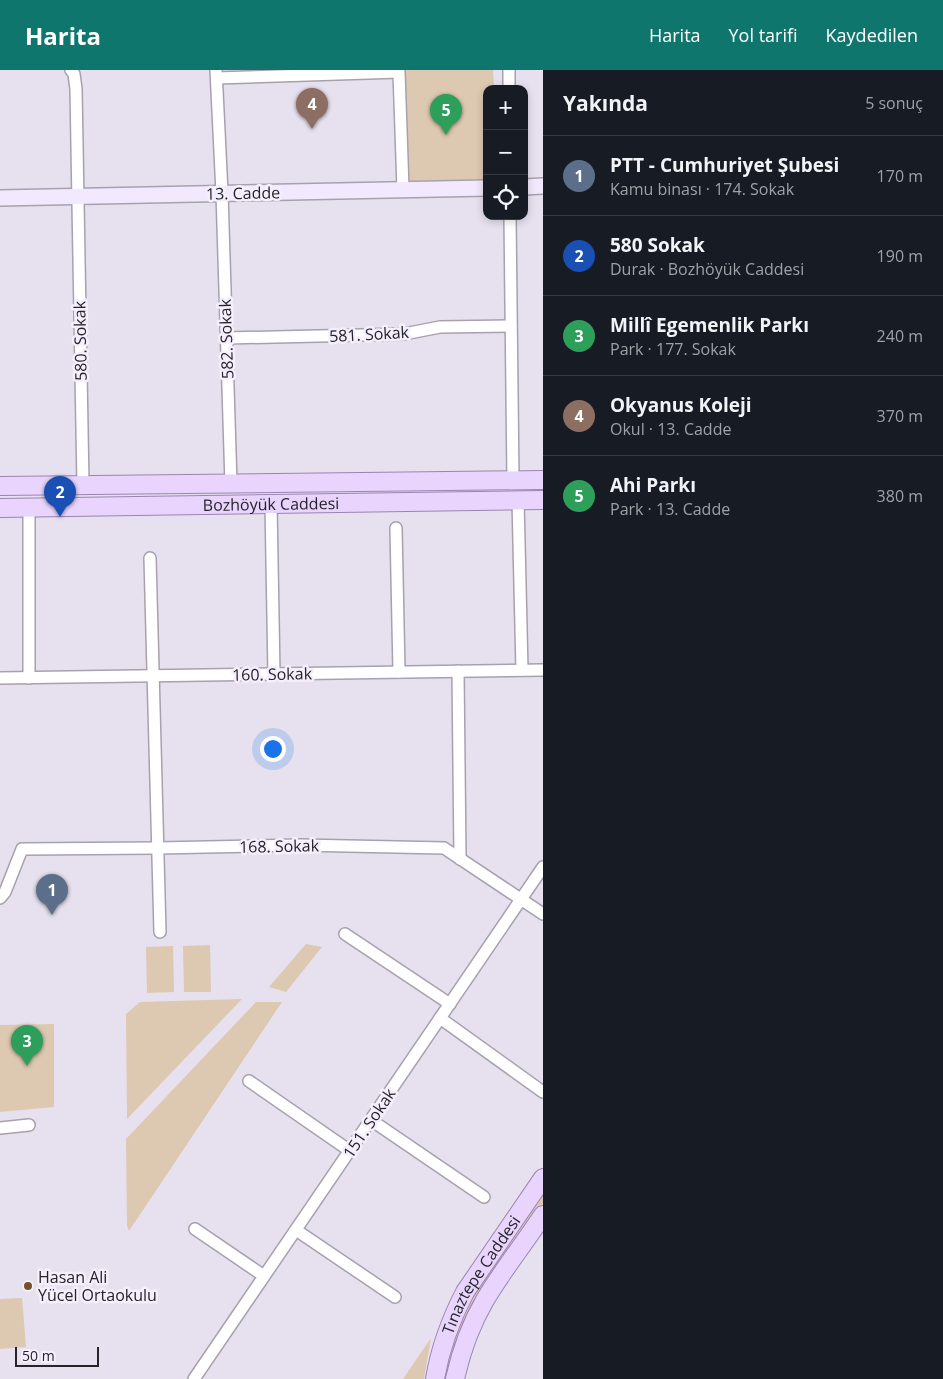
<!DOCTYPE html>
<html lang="tr">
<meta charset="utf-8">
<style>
:root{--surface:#171b24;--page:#20242c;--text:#f1f3f6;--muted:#9ea1a6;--line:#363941;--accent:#0f766e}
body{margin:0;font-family:"Open Sans",sans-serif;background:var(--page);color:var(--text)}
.controls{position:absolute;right:15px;top:15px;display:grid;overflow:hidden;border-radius:10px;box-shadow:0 2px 8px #0003}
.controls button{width:45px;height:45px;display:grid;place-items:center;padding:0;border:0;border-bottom:1px solid var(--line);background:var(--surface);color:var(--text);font:25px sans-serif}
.scale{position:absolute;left:15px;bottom:12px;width:84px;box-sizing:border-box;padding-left:5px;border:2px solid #262429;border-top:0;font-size:14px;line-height:18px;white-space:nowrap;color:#262429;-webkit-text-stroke:4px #f5eefc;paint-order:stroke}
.you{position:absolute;left:272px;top:678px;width:18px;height:18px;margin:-12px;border:4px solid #fff;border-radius:50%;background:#1a73e8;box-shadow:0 0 0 8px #1a73e833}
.badge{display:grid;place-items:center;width:32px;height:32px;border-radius:50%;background:var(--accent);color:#fff;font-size:16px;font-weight:700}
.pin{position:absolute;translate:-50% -41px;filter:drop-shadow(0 1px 2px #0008)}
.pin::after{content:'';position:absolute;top:26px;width:18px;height:15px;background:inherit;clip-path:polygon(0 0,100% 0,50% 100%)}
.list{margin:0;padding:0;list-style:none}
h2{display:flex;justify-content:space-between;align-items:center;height:65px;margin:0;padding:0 20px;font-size:21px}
h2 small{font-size:16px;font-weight:400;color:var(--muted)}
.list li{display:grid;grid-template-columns:32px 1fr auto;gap:15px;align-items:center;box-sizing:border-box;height:80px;padding:0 20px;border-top:1px solid var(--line)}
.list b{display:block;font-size:19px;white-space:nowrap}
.list p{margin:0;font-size:16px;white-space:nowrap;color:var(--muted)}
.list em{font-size:16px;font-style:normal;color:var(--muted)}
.icon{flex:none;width:28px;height:28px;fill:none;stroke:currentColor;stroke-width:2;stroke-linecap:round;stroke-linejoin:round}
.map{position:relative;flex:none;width:543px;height:1309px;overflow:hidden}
header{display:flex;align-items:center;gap:30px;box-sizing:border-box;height:70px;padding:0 25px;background:var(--accent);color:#fff}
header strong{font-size:24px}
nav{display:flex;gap:28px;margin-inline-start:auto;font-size:18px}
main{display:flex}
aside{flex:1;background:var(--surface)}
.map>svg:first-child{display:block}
</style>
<header>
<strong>Harita</strong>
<nav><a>Harita</a><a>Yol tarifi</a><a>Kaydedilen</a></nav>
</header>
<main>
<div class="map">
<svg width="543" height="1309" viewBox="0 0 543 1309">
<rect width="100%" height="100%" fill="#e7e1ef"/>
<g fill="#ddc9b1">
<path d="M403,0h90l1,19h-7v93h-80z"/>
<path d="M306,874l16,3 -36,45 -17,-5z"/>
<path d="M210,875l1,47h-27l-1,-46z"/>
<path d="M173,876l1,46 -27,1 -1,-46z"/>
<path d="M242,929l-115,120 -1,-105 14,-12z"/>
<path d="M256,932h26l-153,229 -2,-5 -1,-87z"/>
<path d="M54,954v83l-54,5v-87z"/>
<path d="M543,1122v12l-18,26 -76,149h-7l2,-11 18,-51 16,-29z"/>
<path d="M22,1228l4,49 -26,2v-50z"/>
<path d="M431,1268l-7,41h-21z"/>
</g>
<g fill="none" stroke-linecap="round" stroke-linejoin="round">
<defs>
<g id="street">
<path d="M71,0l3,4 2,15 7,396"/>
<path d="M216,0l6,123 9,291"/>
<path d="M509,0v19"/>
<path d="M217,8l182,-6 4,117"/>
<path d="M510,146l3,264"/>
<path d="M227,268l177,-4 36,-7 71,-1"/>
<path d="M518,430l4,170"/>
<path d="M271,434l3,170"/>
<path d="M29,438v170"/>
<path d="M396,458l3,144"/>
<path d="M150,488l10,374"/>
<path d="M458,601l2,188"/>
<path d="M0,608l543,-8"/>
<path d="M0,828l5,-6 17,-43 136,-1 142,-3 144,3 99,66"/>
<path d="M345,864l105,70"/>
<path d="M440,948l103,74"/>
<path d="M249,1011l101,70"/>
<path d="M371,1050l113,77"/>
<path d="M0,1058l29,-3"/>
<path d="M195,1159l69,47"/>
<path d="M296,1160l99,67"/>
<path d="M194,1309l349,-512"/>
</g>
<g id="secondary">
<path d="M524,117l19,-1"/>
<path d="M0,128l487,-10"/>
</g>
<g id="primary">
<path d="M0,416l543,-6"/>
<path id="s1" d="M0,438l543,-8"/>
<path id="s2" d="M435,1309c5,-30 16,-60 30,-87l78,-114"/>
<path d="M455,1309c6,-27 16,-55 30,-79 17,-29 39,-56 58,-85"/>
</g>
</defs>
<use href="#street" stroke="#a7a1ae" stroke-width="14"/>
<use href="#secondary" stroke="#a7a1ae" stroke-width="18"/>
<use href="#primary" stroke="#9a84b2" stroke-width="20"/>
<use href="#street" stroke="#fff" stroke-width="11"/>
<use href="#secondary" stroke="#f3e9fe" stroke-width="15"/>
<use href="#primary" stroke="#e8d4fd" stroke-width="18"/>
</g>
<circle fill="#735329" stroke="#f5eefc" stroke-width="2" cx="28" cy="1216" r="5"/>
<g text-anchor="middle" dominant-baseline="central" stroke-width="5" stroke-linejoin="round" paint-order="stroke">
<g font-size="16" fill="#262429" stroke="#f5eefc">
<text transform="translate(243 123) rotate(-1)">13. Cadde</text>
<text transform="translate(369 264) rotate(-3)">581. Sokak</text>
<text transform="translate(226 269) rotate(-92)">582. Sokak</text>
<text transform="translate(80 271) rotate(-91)">580. Sokak</text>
<text stroke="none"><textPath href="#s1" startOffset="271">Bozhöyük Caddesi</textPath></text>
<text transform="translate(272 604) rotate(-1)">160. Sokak</text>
<text transform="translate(279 776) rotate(-1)">168. Sokak</text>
<text transform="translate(369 1053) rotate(-56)">151. Sokak</text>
<text stroke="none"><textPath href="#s2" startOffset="115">Tınaztepe Caddesi</textPath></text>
</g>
<g font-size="16" fill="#262429" stroke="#f5eefc" text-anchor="start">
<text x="38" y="1207">Hasan Ali<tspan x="38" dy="18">Yücel Ortaokulu</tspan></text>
</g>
</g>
</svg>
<div class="controls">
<button>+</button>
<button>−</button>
<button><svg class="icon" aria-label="locate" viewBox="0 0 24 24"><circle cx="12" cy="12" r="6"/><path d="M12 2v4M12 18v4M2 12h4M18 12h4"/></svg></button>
</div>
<div class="scale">50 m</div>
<div class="you"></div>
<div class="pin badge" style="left:52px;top:845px;background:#5c6f8a">1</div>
<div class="pin badge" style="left:60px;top:447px;background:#1a4fb4">2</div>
<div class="pin badge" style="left:27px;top:996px;background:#2e9e5b">3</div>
<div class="pin badge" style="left:312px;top:59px;background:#8d6e63">4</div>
<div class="pin badge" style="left:446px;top:65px;background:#2e9e5b">5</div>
</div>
<aside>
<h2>Yakında<small>5 sonuç</small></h2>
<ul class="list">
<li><span class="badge" style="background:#5c6f8a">1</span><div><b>PTT - Cumhuriyet Şubesi</b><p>Kamu binası · 174. Sokak</p></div><em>170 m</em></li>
<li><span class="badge" style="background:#1a4fb4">2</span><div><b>580 Sokak</b><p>Durak · Bozhöyük Caddesi</p></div><em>190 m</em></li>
<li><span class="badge" style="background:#2e9e5b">3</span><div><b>Millî Egemenlik Parkı</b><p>Park · 177. Sokak</p></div><em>240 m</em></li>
<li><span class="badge" style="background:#8d6e63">4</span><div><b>Okyanus Koleji</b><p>Okul · 13. Cadde</p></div><em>370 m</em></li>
<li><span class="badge" style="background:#2e9e5b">5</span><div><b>Ahi Parkı</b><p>Park · 13. Cadde</p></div><em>380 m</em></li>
</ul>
</aside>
</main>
